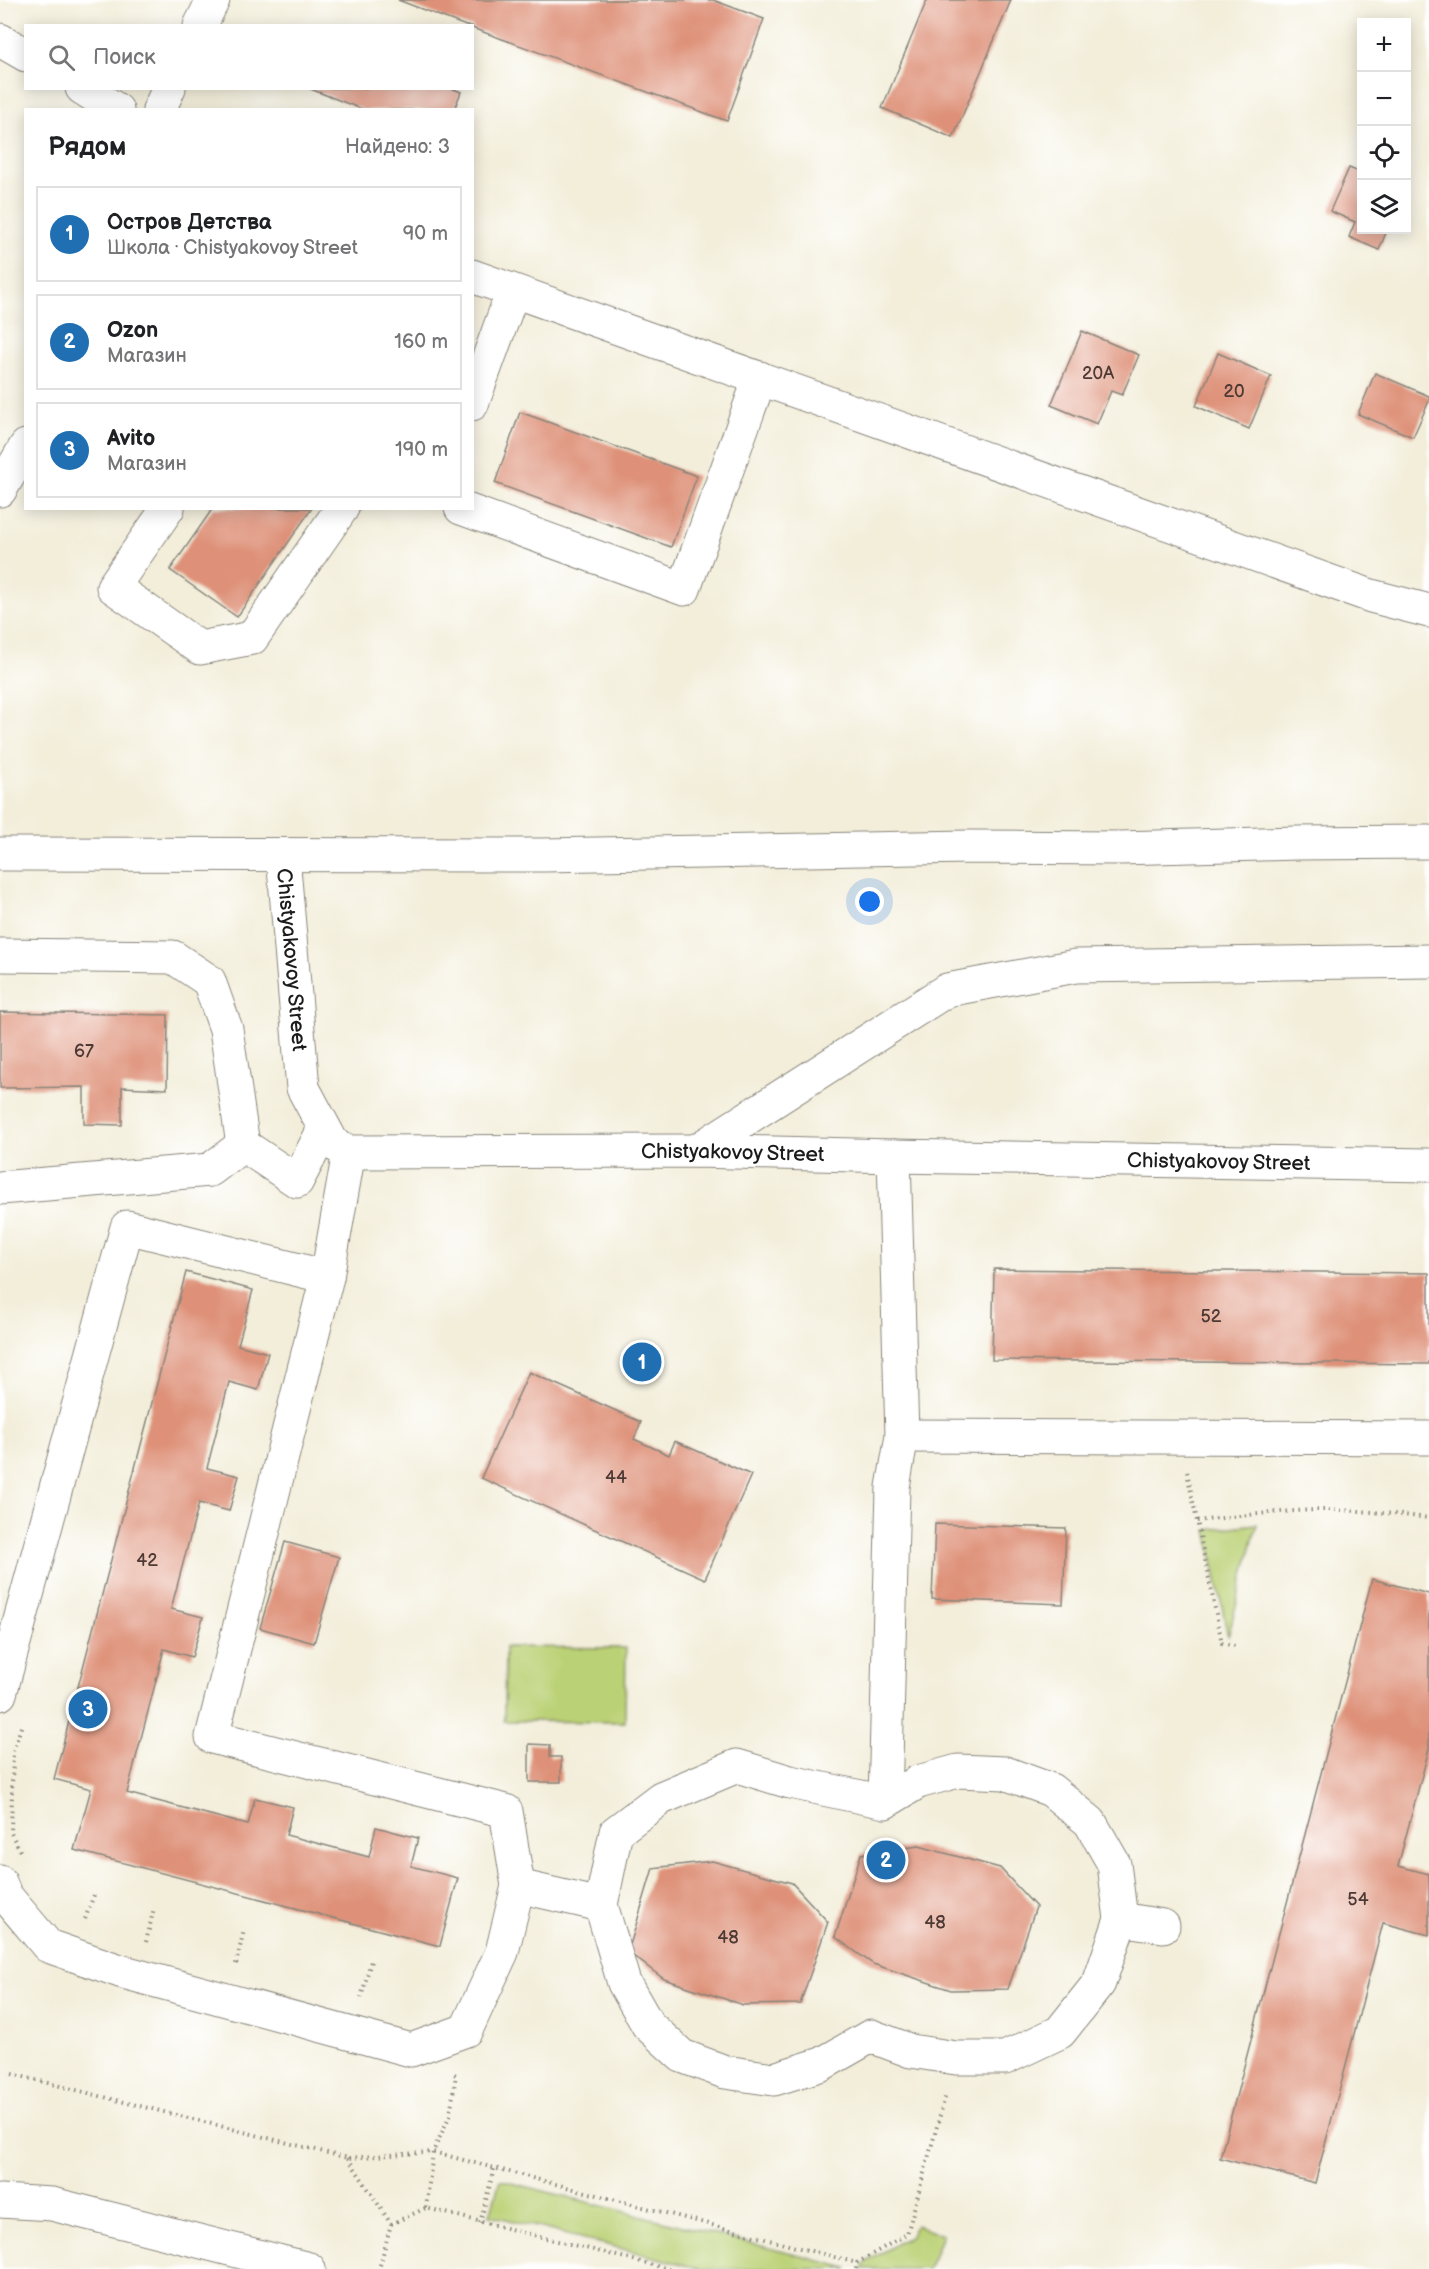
<!DOCTYPE html>
<html lang="ru">
<meta charset="utf-8">
<style>
:root{--surface:#fff;--page:#f6f6f6;--text:#202124;--muted:#757577;--line:#e0e0e0;--accent:#1f6fb2}
body{margin:0;font-family:"Balsamiq Sans",sans-serif;background:var(--page);color:var(--text)}
.controls{position:absolute;right:18px;top:18px;display:grid;overflow:hidden;border-radius:0px;box-shadow:0 3px 15px #0003}
.controls button{width:54px;height:54px;display:grid;place-items:center;padding:0;border:0;border-bottom:2px solid var(--line);background:var(--surface);color:var(--text);font:30px sans-serif}
.you{position:absolute;left:870px;top:902px;width:21px;height:21px;margin:-15px;border:4px solid #fff;border-radius:50%;background:#1a73e8;box-shadow:0 0 0 9px #1a73e833}
.badge{display:grid;place-items:center;width:39px;height:39px;border-radius:50%;background:var(--accent);color:#fff;font-size:20px;font-weight:700}
.pin{position:absolute;translate:-50% -50%;border:3px solid #fff;box-shadow:0 2px 6px #0006}
.list{margin:0;padding:0;list-style:none}
h2{display:flex;justify-content:space-between;align-items:center;height:78px;margin:0;padding:0 24px;font-size:26px}
h2 small{font-size:20px;font-weight:400;color:var(--muted)}
.list li{display:grid;grid-template-columns:39px 1fr auto;gap:18px;align-items:center;box-sizing:border-box;height:96px;margin:0 12px 12px;padding:0 12px;border:2px solid var(--line);border-radius:0px}
.list b{display:block;font-size:22px;white-space:nowrap}
.list p{margin:0;font-size:20px;white-space:nowrap;color:var(--muted)}
.list em{font-size:20px;font-style:normal;color:var(--muted)}
.icon{flex:none;width:33px;height:33px;fill:none;stroke:currentColor;stroke-width:2;stroke-linecap:round;stroke-linejoin:round}
.map{position:relative;flex:none;width:1429px;height:2269px;overflow:hidden}
.search{position:absolute;background:var(--surface);box-shadow:0 3px 15px #0003;left:24px;top:24px;width:450px;height:66px;display:flex;align-items:center;gap:15px;box-sizing:border-box;padding:0 21px;border-radius:0px;color:var(--muted);font-size:22px}
.panel{position:absolute;background:var(--surface);box-shadow:0 3px 15px #0003;left:24px;top:108px;width:450px;height:402px;border-radius:0px}
.map>svg:first-child{display:block}
</style>
<div class="map">
<svg width="1429" height="2269" viewBox="0 0 1429 2269">
<rect width="100%" height="100%" fill="#fff"/>
<filter id="ink" filterUnits="userSpaceOnUse"><feTurbulence type="fractalNoise" baseFrequency=".0167" numOctaves="2"/><feDisplacementMap in="SourceGraphic" scale="12" xChannelSelector="R" yChannelSelector="G"/><feConvolveMatrix kernelMatrix="1 2 1 2 8 2 1 2 1" color-interpolation-filters="sRGB"/></filter>
<filter id="wash" filterUnits="userSpaceOnUse"><feTurbulence type="fractalNoise" baseFrequency=".008" numOctaves="4" result="noise"/><feDisplacementMap in="SourceGraphic" scale="24" xChannelSelector="R" yChannelSelector="G"/><feGaussianBlur stdDeviation="1.35" result="paint"/><feColorMatrix in="noise" values="0 0 0 0 0 0 0 0 0 0 0 0 0 0 0 0 0 1.4 0 .05"/><feComposite in="paint" operator="in"/></filter>
<g filter="url(#wash)">
<rect width="100%" height="100%" fill="#f3eeda"/>
<g fill="#bbd176" stroke="#6c7649" stroke-width="1.5">
<path d="M1257,1524l-29,113 -21,-107z"/>
<path d="M505,1647l121,1 -1,74 -121,-1z"/>
<path d="M500,2180l348,88v1h-147l-211,-54z"/>
<path d="M915,2225l27,10 -14,34h-66l3,-6 46,-28z"/>
</g>
<g id="blocks">
<g fill="#de9178">
<path d="M398,0h315l51,19 -37,102 -255,-93v-2h-6z"/>
<path d="M927,0h84l-58,138 -71,-30z"/>
<path d="M308,88h143l10,4 -7,18h-90z"/>
<path d="M1349,168l13,5v57h25l-8,20 -30,-13 6,-15 -25,-11z"/>
<path d="M1082,331l57,24 -17,40 -11,-4 -14,33 -46,-19z"/>
<path d="M1218,353l53,23 -22,53 -53,-23z"/>
<path d="M1375,373l54,23v5l-16,36 -55,-23z"/>
<path d="M520,412l177,64 -26,71 -176,-64z"/>
<path d="M213,508h99l-75,109 -67,-47z"/>
<path d="M0,1012l168,3 -1,74 -45,-2v38l-38,-1v-37l-84,1z"/>
<path d="M994,1269l435,4v91l-437,-4z"/>
<path d="M186,1272l67,18 -15,55 30,8 -10,37 -29,-8 -22,86 32,8 -10,35 -30,-8 -28,106 32,8 -11,40 -28,-8 -37,144 121,32 7,-27 38,9 -7,28 83,22 7,-30 42,11 -7,28 47,12 -18,68 -366,-96 17,-61 -37,-10z"/>
<path d="M529,1372l112,50 -7,17 35,16 6,-14 76,34 -46,104 -224,-101z"/>
<path d="M935,1524l131,4 -3,76 -131,-5z"/>
<path d="M285,1542l54,15 -25,86 -54,-15z"/>
<path d="M1372,1579l57,15v155l-31,117 31,8v61l-46,-12 -68,260 -95,-25z"/>
<path d="M529,1744l21,1v12h11v25h-32z"/>
<path d="M919,1846l81,22 36,39 -28,82 -57,1 -78,-26 -38,-27 26,-83z"/>
<path d="M712,1861l80,22 36,39 -28,82 -57,1 -79,-26 -36,-27 25,-84z"/>
</g>
</g>
</g>
<g filter="url(#ink)">
<use href="#blocks" fill-opacity="0" stroke="#88857b" stroke-width="1.5"/>
<g fill="none" stroke-linecap="round" stroke-linejoin="round">
<defs>
<g id="minor">
<path d="M200,26l13,-26"/>
<path d="M0,40l26,15"/>
<path d="M82,88l35,22"/>
<path d="M159,110l10,-22"/>
<path d="M472,276l899,320 58,15"/>
<path d="M472,404l41,-113"/>
<path d="M0,490l26,-44"/>
<path d="M168,508l-55,79 87,61 52,-10 90,-130"/>
<path d="M461,508l223,81 76,-211"/>
<path d="M0,854l543,1 426,-8 151,1 177,-5 132,-1"/>
<path id="s1" d="M283,856l20,232 30,56 16,8 347,-1 198,5 535,9"/>
<path d="M0,955l173,2 36,24 17,48 17,116 54,36 27,-52"/>
<path d="M696,1151l251,-161 129,-24 353,-5"/>
<path d="M0,1188l210,-18 33,-25"/>
<path d="M902,1436l527,2"/>
<path d="M0,1694l127,-467 200,50"/>
<path d="M885,1802l-95,-20 -53,-16 -76,32 -45,34 -15,73 23,78 24,42 34,31 43,16 49,7 48,-15 49,-28 40,15 45,7h49l55,-26 39,-49 22,-64 -7,-55 -24,-42 -39,-32 -46,-17 -47,-2 -40,11 -33,20 8,-315 9,-51 -8,-280"/>
<path d="M0,1882l5,13 43,51 72,25 291,79 55,-20 36,-78 16,-66 -12,-75 -294,-74 115,-460 22,-125"/>
<path d="M518,1886l83,19"/>
<path d="M1121,1919l42,7"/>
<path d="M0,2201l52,3 257,65"/>
</g>
</defs>
<use href="#minor" stroke="#88857b" stroke-width="35"/>
<g stroke="#88857b" stroke-width="4" stroke-dasharray="1.5 4.5" stroke-linecap="butt">
<path d="M1187,1472l35,171 13,3"/>
<path d="M1197,1521c43,-5 87,-11 130,-11 34,0 68,4 102,8"/>
<path d="M20,1851l-9,-18 2,-81 9,-28"/>
<path d="M85,1919l9,-24"/>
<path d="M146,1942l8,-34"/>
<path d="M236,1964l8,-34"/>
<path d="M361,1998l10,-37"/>
<path d="M12,2074l336,84 85,-6 424,111"/>
<path d="M348,2158l43,66 -12,45"/>
<path d="M426,2208l7,-56 17,-37 6,-40 -2,-1"/>
<path d="M480,2223l14,-54"/>
<path d="M391,2224l35,-16 243,61"/>
<path d="M856,2269l1,-6 50,-29 39,-140"/>
</g>
<use href="#minor" stroke="#fff" stroke-width="33"/>
</g>
</g>
<g text-anchor="middle" dominant-baseline="central" stroke-width="5" stroke-linejoin="round" paint-order="stroke">
<g font-size="18" fill="#4c3933">
<text x="1098" y="373">20А</text>
<text x="1234" y="391">20</text>
<text x="84" y="1051">67</text>
<text x="1211" y="1316">52</text>
<text x="616" y="1477">44</text>
<text x="147" y="1560">42</text>
<text x="1358" y="1899">54</text>
<text x="935" y="1922">48</text>
<text x="728" y="1937">48</text>
</g>
<g font-size="21" fill="#1c1c1c" stroke="#fff">
<text stroke="none"><textPath href="#s1" startOffset="104">Chistyakovoy Street</textPath></text>
<text stroke="none"><textPath href="#s1" startOffset="698">Chistyakovoy Street</textPath></text>
<text stroke="none"><textPath href="#s1" startOffset="1184">Chistyakovoy Street</textPath></text>
</g>
</g>
</svg>
<div class="controls">
<button>+</button>
<button>−</button>
<button><svg class="icon" aria-label="locate" viewBox="0 0 24 24"><circle cx="12" cy="12" r="6"/><path d="M12 2v4M12 18v4M2 12h4M18 12h4"/></svg></button>
<button><svg class="icon" aria-label="layers" viewBox="0 0 24 24"><path d="M12 4l9 5-9 5-9-5zM3 14l9 5 9-5"/></svg></button>
</div>
<div class="you"></div>
<div class="pin badge" style="left:642px;top:1362px">1</div>
<div class="pin badge" style="left:886px;top:1860px">2</div>
<div class="pin badge" style="left:88px;top:1709px">3</div>
<div class="search"><svg class="icon" aria-label="search" viewBox="0 0 24 24"><circle cx="10" cy="10" r="6"/><path d="M15 15l6 6"/></svg>Поиск</div>
<section class="panel">
<h2>Рядом<small>Найдено: 3</small></h2>
<ul class="list">
<li><span class="badge">1</span><div><b>Остров Детства</b><p>Школа · Chistyakovoy Street</p></div><em>90 m</em></li>
<li><span class="badge">2</span><div><b>Ozon</b><p>Магазин</p></div><em>160 m</em></li>
<li><span class="badge">3</span><div><b>Avito</b><p>Магазин</p></div><em>190 m</em></li>
</ul>
</section>
</div>
